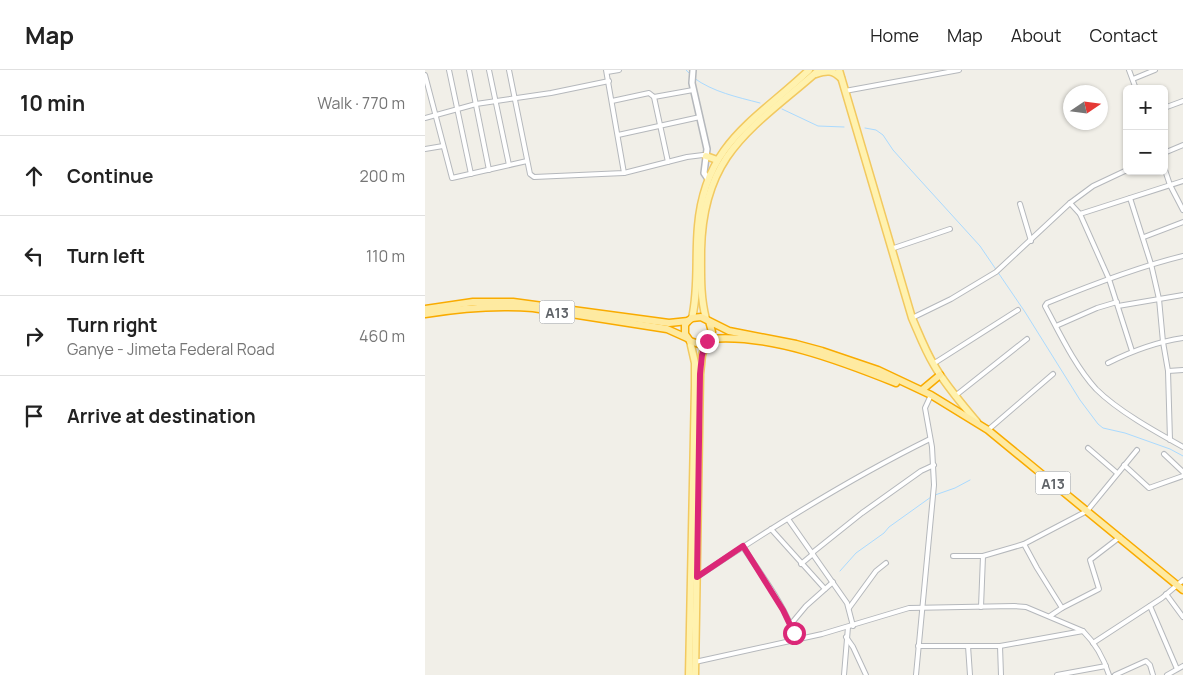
<!DOCTYPE html>
<meta charset="utf-8">
<style>
:root{--surface:#fff;--page:#f6f6f6;--text:#222;--muted:#767676;--line:#e0e0e0}
body{margin:0;font-family:Manrope,sans-serif;background:var(--page);color:var(--text)}
.controls{position:absolute;right:15px;top:15px;display:grid;overflow:hidden;border-radius:8px;box-shadow:0 1px 4px #0004}
.controls button{width:45px;height:45px;display:grid;place-items:center;padding:0;border:0;border-bottom:1px solid var(--line);background:var(--surface);color:var(--text);font:25px sans-serif}
.compass{position:absolute;left:638px;top:15px;width:45px;height:45px;border-radius:50%;background:var(--surface);box-shadow:0 1px 4px #0004;rotate:77deg}
.stop{position:absolute;width:15px;height:15px;margin:-11px;border:4px solid #db2777;border-radius:50%;background:#fff}
.stop.end{background:#db2777;border-color:#fff;box-shadow:0 1px 5px #0008}
.list{margin:0;padding:0;list-style:none}
h2{display:flex;justify-content:space-between;align-items:center;height:65px;margin:0;padding:0 20px;font-size:21px}
h2 small{font-size:16px;font-weight:400;color:var(--muted)}
.list li{display:grid;grid-template-columns:32px 1fr auto;gap:15px;align-items:center;box-sizing:border-box;height:80px;padding:0 20px;border-top:1px solid var(--line)}
.list b{display:block;font-size:19px;white-space:nowrap}
.list p{margin:0;font-size:16px;white-space:nowrap;color:var(--muted)}
.list em{font-size:16px;font-style:normal;color:var(--muted)}
.icon{flex:none;width:28px;height:28px;fill:none;stroke:currentColor;stroke-width:2;stroke-linecap:round;stroke-linejoin:round}
.map{position:relative;flex:none;width:758px;height:605px;overflow:hidden}
header{display:flex;align-items:center;gap:30px;box-sizing:border-box;height:70px;padding:0 25px;background:var(--surface);border-bottom:1px solid var(--line)}
header strong{font-size:24px}
nav{display:flex;gap:28px;margin-inline-start:auto;font-size:18px}
main{display:flex}
aside{flex:1;background:var(--surface)}
.map>svg:first-child{display:block}
</style>
<header>
<strong>Map</strong>
<nav><a>Home</a><a>Map</a><a>About</a><a>Contact</a></nav>
</header>
<main>
<aside>
<h2>10 min<small>Walk · 770 m</small></h2>
<ul class="list">
<li><svg class="icon" aria-label="ahead" viewBox="0 0 24 24"><path d="M12 20V5M6 11l6-6 6 6"/></svg><div><b>Continue</b></div><em>200 m</em></li>
<li><svg class="icon" aria-label="left" viewBox="0 0 24 24"><path d="M17 20v-9H6M10 6l-5 5 5 5"/></svg><div><b>Turn left</b></div><em>110 m</em></li>
<li><svg class="icon" aria-label="right" viewBox="0 0 24 24"><path d="M7 20v-9h11M14 6l5 5-5 5"/></svg><div><b>Turn right</b><p>Ganye - Jimeta Federal Road</p></div><em>460 m</em></li>
<li><svg class="icon" aria-label="arrive" viewBox="0 0 24 24"><path d="M6 21V4h12l-3 4 3 4H6"/></svg><div><b>Arrive at destination</b></div></li>
</ul>
</aside>
<div class="map">
<svg width="758" height="605" viewBox="0 0 758 605">
<rect width="100%" height="100%" fill="#f1efe8"/>
<g fill="none" stroke-linecap="round" stroke-linejoin="round">
<g stroke="#aadaff" stroke-width="1">
<path d="M261,0l5,5"/>
<path d="M269,8c19,14 43,19 66,25"/>
<path d="M357,39l36,17 26,1"/>
<path d="M440,58l11,2 7,5 10,15 17,19 70,77 45,66 55,88 18,24 5,4 22,5 45,16 13,7"/>
<path d="M510,425l20,-7 15,-8"/>
<path d="M415,501l16,-18 28,-20 5,-6 42,-30"/>
</g>
<defs>
<g id="minor">
<path d="M24,0l22,104"/>
<path d="M44,0l20,100"/>
<path d="M64,0l20,95"/>
<path d="M84,0l21,104 4,3 90,-4 63,-16 16,-2 3,1"/>
<path d="M181,0l18,103"/>
<path d="M704,0l7,19"/>
<path d="M182,2l12,-2"/>
<path d="M0,5l27,103 75,-17"/>
<path d="M708,9l22,-9"/>
<path d="M420,21l114,-21"/>
<path d="M229,27l14,65"/>
<path d="M187,31l37,-8 5,4 39,-7"/>
<path d="M739,38l19,-7"/>
<path d="M0,48l51,-14 75,-11 58,-12"/>
<path d="M193,65l82,-18"/>
<path d="M0,79l18,-3"/>
<path d="M739,83l19,-8"/>
<path d="M739,97l6,18 13,25"/>
<path d="M705,128l21,66 8,35 4,43 5,29 2,69"/>
<path d="M645,133l10,11 29,65 23,72"/>
<path d="M595,134l11,37"/>
<path d="M655,144l103,-33"/>
<path d="M719,167l39,-15"/>
<path d="M466,179l59,-20"/>
<path d="M758,186c-46,11 -92,29 -136,47l-2,3c15,28 30,60 51,83 22,22 60,43 87,58"/>
<path d="M693,236l65,-11"/>
<path d="M487,248l39,-19 45,-27 74,-69 23,-17 34,-16"/>
<path d="M631,256l41,-18 20,-6"/>
<path d="M683,293c24,-12 48,-21 75,-25"/>
<path d="M508,294l85,-54"/>
<path d="M743,301l15,-1"/>
<path d="M530,326l72,-57"/>
<path d="M563,360l65,-56"/>
<path d="M663,378l29,25"/>
<path d="M739,384l19,18"/>
<path d="M699,395l25,23 34,-12"/>
<path d="M363,449l59,84 6,23"/>
<path d="M346,459l54,60"/>
<path d="M599,474l13,24 25,40"/>
<path d="M318,477c19,29 43,59 53,93"/>
<path d="M387,483l50,-40 59,-42 13,-6"/>
<path d="M528,486h30l41,-12 63,-33 50,-61"/>
<path d="M376,494l12,-10"/>
<path d="M272,507c75,-50 152,-98 233,-138"/>
<path d="M741,524l17,23"/>
<path d="M725,536l27,63"/>
<path d="M556,537l2,-51"/>
<path d="M424,538l27,-37 10,-8"/>
<path d="M625,546l12,-8 37,-19 -9,-29 30,-23"/>
<path d="M366,554l15,-18 27,-24"/>
<path d="M421,567l7,10 13,28"/>
<path d="M668,573l69,-45 21,-18"/>
<path d="M493,576h82l83,-15"/>
<path d="M543,576l2,29"/>
<path d="M575,576l1,29"/>
<path d="M270,592l127,-28 87,-26 105,-2 12,1 57,24c11,11 21,28 26,44"/>
<path d="M419,605l4,-48"/>
<path d="M491,605l18,-190 -2,-38 -7,-39 6,-13"/>
<path d="M632,605l49,-9"/>
<path d="M690,605l31,-14 4,4 3,10"/>
<path d="M742,605l16,-9"/>
</g>
<path id="tertiary" d="M268,0l-1,13 15,66 -3,24 4,6"/>
<g id="primary">
<path d="M414,0l73,248c7,16 13,32 22,47 12,21 28,39 43,57"/>
<path d="M391,4c11,-4 17,-4 25,4"/>
<path d="M281,86l11,4"/>
<path d="M267,248c7,-30 3,-61 6,-92 7,-83 57,-105 111,-156"/>
<path d="M281,249c-6,-23 -5,-45 -5,-69 2,-98 52,-122 118,-180"/>
<path d="M264,605l6,-289v-23l-5,-22"/>
<path d="M270,605l5,-301 2,-19 5,-14"/>
</g>
<g id="trunk">
<path d="M0,239l48,-7h40l156,21 19,-2"/>
<path d="M0,244c36,-6 71,-9 108,-6l134,21 20,9"/>
<path d="M284,251l3,11 -5,9 -8,3 -9,-3 -5,-7v-9l3,-4 4,-3 9,-1 28,14 67,13 26,7 56,19 53,25 57,35 195,160"/>
<path d="M284,269c59,-6 132,22 187,44"/>
<path d="M497,320l18,-15"/>
</g>
</defs>
<use href="#minor" stroke="#b5b8bc" stroke-width="6"/>
<use href="#tertiary" stroke="#b5b8bc" stroke-width="8"/>
<use href="#primary" stroke="#f2c960" stroke-width="9"/>
<use href="#trunk" stroke="#f9ab00" stroke-width="9"/>
<use href="#minor" stroke="#fff" stroke-width="4"/>
<use href="#tertiary" stroke="#fff" stroke-width="5"/>
<use href="#primary" stroke="#fff2af" stroke-width="6"/>
<use href="#trunk" stroke="#feeaa1" stroke-width="6"/>
</g>
<g fill="none" stroke-linecap="round" stroke-linejoin="round">
<path stroke="#db2777" stroke-width="6" d="M282,271l-5,14 -2,19 -3,203 46,-31 40,64 11,23"/>
</g>
<g text-anchor="middle" dominant-baseline="central" stroke-width="4" stroke-linejoin="round" paint-order="stroke">
<g fill="#fff" stroke="#8f9295" stroke-width="1">
<rect x="114.5" y="230.5" width="35" height="23" rx="4"/>
<rect x="610.5" y="401.5" width="35" height="23" rx="4"/>
</g>
<g font-size="14" font-weight="bold" fill="#5f6368">
<text x="132" y="242">A13</text>
<text x="628" y="413">A13</text>
</g>
</g>
</svg>
<div class="controls">
<button>+</button>
<button>−</button>
</div>
<svg class="compass" viewBox="-18 -18 36 36"><path d="M0-13l5 13h-10z" fill="#e53935"/><path d="M0 13l5-13h-10z" fill="#767676"/></svg>
<div class="stop" style="left:369px;top:563px"></div>
<div class="stop end" style="left:282px;top:271px"></div>
</div>
</main>
